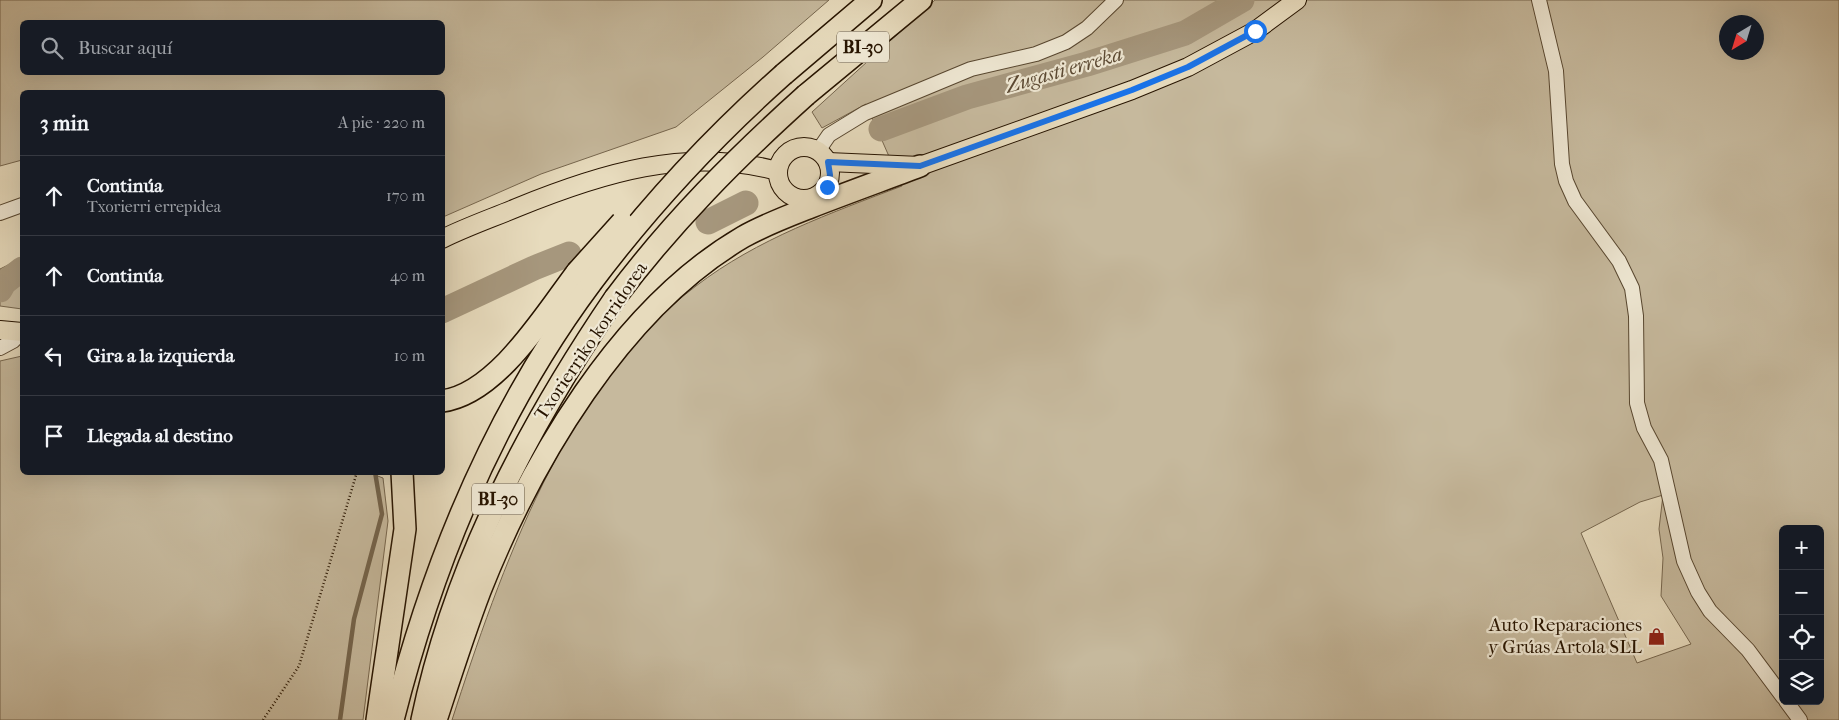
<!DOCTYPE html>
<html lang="es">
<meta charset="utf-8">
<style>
:root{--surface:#171b24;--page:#20242c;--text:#f1f3f6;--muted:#9ea1a6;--line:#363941}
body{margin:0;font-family:"IM FELL French Canon",serif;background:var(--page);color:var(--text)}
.controls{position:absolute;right:15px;bottom:15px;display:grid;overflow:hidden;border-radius:8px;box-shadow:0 5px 20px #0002}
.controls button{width:45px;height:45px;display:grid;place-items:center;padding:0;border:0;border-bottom:1px solid var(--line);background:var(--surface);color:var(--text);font:25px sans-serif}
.compass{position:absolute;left:1719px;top:15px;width:45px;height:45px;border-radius:50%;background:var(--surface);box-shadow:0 5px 20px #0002;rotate:218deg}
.stop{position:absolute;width:15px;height:15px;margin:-11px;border:4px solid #1a73e8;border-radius:50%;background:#fff}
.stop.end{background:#1a73e8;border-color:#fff;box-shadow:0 1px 5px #0008}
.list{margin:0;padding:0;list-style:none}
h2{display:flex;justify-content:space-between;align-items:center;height:65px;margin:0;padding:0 20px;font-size:21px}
h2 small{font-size:16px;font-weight:400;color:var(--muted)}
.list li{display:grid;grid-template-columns:32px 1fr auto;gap:15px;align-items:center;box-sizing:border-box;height:80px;padding:0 20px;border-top:1px solid var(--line)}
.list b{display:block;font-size:19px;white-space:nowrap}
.list p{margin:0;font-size:16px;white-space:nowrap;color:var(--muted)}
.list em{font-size:16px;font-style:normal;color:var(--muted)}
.icon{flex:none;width:28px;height:28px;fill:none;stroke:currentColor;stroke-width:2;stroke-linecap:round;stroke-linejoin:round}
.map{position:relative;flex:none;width:1839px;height:720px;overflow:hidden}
.search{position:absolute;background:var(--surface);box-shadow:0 5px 20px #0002;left:20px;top:20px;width:425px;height:55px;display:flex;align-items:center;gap:12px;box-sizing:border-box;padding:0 18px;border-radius:8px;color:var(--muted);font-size:19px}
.panel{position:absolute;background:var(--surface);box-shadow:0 5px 20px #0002;left:20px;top:90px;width:425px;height:385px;border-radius:8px}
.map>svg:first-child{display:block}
</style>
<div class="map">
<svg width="1839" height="720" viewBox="0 0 1839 720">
<rect width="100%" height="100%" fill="#e7dbbd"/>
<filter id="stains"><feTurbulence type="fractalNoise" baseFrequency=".004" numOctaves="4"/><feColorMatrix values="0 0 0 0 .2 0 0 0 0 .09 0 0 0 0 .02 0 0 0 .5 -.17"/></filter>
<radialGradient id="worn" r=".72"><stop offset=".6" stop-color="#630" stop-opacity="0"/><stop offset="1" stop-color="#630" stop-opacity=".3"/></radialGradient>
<g fill="#c6b99d" stroke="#76664e" fill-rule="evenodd">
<path d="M0,0h829l-66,57 -87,70 -135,47 -98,43 -1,-125h-420v68l-22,6zM22,22h420v50h-420z"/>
<path d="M935,0h904v720h-1387c49,-151 112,-334 244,-434 61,-47 135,-73 206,-100l-36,-82 -44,24 -10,-16zM1726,22h30v30h-30zM1663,495l-4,34 4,29 -2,38 30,48 -54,19 -56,-130 59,-31zM1783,529h37v172h-37z"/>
<path d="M22,258v51l-22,-3v-37z"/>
<path d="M22,356v116h345l16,6 5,43 -25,199h-363v-359z"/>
</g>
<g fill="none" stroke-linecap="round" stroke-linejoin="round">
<path stroke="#73634b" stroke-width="4.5" d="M340,720l14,-101 28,-105 -7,-42"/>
<g stroke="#a6977d" stroke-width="25">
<path d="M881,129l86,-32 120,-33 98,-31 57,-33"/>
<path d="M708,222l38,-19"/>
<path d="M0,290l4,-7 18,-14"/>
<path d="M442,311l92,-43 35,-14"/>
</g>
<defs>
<g id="minor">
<path d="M1539,0l17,71 6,93 4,17 9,20 44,60 13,27 4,28 1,87 7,25 17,32 23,101 14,31 12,19 38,39 35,47"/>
<path d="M818,151l11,-16 36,-22 106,-44 65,-15 30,-12 21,-14 29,-28"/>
<path d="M0,213l22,-8"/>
<path d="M0,348l13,-7 9,-9"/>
<path d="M1786,701l14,19"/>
</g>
<g id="major">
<circle cx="804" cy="173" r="26"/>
<path d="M828,162l92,4 212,-76 56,-23 67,-36 42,-31"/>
<path d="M442,239c24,-12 50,-21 74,-31 83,-34 171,-62 261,-37"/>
<path d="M0,330l22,2"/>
</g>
<g id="highway">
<path d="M784,74l87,-74"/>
<path d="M806,95l115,-95"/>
<path d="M442,401c55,-7 103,-87 135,-129"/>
<path d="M377,720l28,-191 -3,-57"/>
<path d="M393,720c39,-155 102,-308 198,-437"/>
<path d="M422,720c32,-154 106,-294 193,-422"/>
<path d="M436,720c14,-43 28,-87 44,-129 51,-129 140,-282 263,-354 21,-12 45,-21 68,-30 36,-14 72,-27 109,-41"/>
</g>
</defs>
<use href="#minor" stroke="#57462f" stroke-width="16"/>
<use href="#major" stroke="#271400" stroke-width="20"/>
<use href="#highway" stroke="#271400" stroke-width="24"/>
<path stroke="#271400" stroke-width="2.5" stroke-dasharray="1 2.5" stroke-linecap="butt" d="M263,720l36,-54 58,-194"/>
<use href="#minor" stroke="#efe8d4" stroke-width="14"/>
<use href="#major" stroke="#e7dbbd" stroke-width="18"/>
<use href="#highway" stroke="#e7dbbd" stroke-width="21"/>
<defs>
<g id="highway-bridge">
<path d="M577,272l45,-50"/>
<path d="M591,283c57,-76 122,-146 193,-209"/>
<path d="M615,298c57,-76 121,-140 191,-203"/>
</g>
</defs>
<use href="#highway-bridge" stroke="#271400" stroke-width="24" stroke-linecap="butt"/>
<use href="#highway-bridge" stroke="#e7dbbd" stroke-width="21"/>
</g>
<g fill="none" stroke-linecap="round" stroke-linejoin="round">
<path stroke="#1a73e8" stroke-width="6" d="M827,187l3,-12 -2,-13 92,4 212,-76 56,-23 67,-36"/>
</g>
<defs>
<symbol id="shop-bare" viewBox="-9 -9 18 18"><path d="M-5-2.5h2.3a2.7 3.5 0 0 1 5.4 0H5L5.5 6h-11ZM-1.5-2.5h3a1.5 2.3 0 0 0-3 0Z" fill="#8f2418" stroke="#efe8d4" stroke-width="2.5" paint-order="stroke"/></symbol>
</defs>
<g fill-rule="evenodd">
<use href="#shop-bare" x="1644" y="624" width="25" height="25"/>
</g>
<g text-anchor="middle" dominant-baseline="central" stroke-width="4.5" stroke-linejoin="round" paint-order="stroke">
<g fill="#efe8d4" stroke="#635440" stroke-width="1">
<rect x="837" y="31.5" width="52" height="31" rx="4"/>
<rect x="472" y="483.5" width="52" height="31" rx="4"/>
</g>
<g font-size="18" font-weight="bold" fill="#271400">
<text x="863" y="47">BI-30</text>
<text x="498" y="499">BI-30</text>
</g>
<g font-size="19" fill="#271400" stroke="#efe8d4">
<text transform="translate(591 341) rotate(-56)">Txorierriko korridorea</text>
</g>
<g font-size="19" fill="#271400" stroke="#efe8d4" text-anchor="end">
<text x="1642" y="625">Auto Reparaciones<tspan x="1642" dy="22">y Grúas Artola SLL</tspan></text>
</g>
<g font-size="20" font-style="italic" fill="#5a4832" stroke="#efe8d4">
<text transform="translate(1064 70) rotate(-16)">Zugasti erreka</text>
</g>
</g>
<rect width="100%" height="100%" filter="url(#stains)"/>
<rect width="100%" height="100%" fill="url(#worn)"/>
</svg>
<div class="controls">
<button>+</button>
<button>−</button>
<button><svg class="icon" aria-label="locate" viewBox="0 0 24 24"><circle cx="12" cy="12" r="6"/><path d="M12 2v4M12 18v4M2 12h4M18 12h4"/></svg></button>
<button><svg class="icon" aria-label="layers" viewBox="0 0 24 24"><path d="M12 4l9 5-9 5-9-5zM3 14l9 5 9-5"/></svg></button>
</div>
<svg class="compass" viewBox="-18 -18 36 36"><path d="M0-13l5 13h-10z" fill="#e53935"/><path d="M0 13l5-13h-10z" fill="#9ea1a6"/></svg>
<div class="stop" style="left:1255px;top:31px"></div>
<div class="stop end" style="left:827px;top:187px"></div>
<div class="search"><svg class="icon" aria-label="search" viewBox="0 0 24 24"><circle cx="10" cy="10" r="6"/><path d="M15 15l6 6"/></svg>Buscar aquí</div>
<section class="panel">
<h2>3 min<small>A pie · 220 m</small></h2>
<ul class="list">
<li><svg class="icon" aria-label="ahead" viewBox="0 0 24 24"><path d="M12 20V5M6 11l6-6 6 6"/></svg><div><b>Continúa</b><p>Txorierri errepidea</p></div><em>170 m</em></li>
<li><svg class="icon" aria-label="ahead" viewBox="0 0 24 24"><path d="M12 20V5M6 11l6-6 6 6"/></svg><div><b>Continúa</b></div><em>40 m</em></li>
<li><svg class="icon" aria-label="left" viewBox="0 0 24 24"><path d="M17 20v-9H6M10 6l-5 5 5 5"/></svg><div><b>Gira a la izquierda</b></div><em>10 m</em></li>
<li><svg class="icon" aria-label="arrive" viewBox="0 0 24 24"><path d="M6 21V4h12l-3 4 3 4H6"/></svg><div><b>Llegada al destino</b></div></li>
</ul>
</section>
</div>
